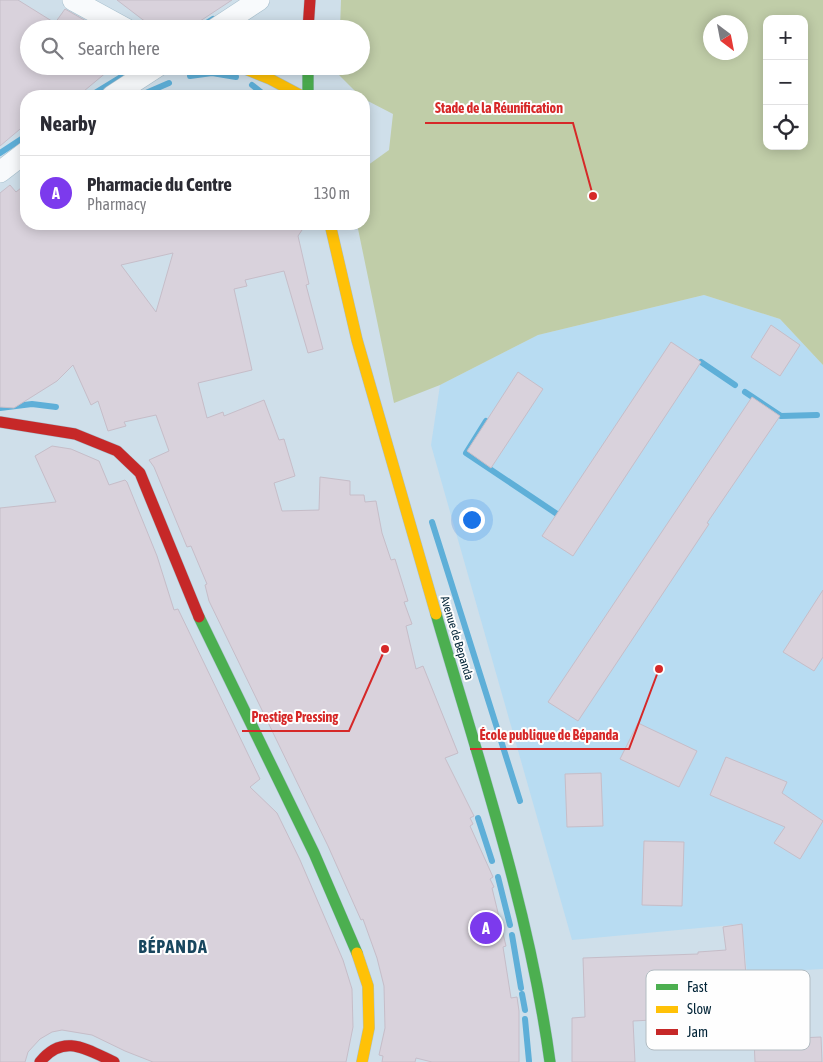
<!DOCTYPE html>
<meta charset="utf-8">
<style>
:root{--surface:#fff;--page:#f2f2f3;--text:#2b2b33;--muted:#7c7c81;--line:#e1e1e2;--accent:#7c3aed}
body{margin:0;font-family:"Asap Condensed",sans-serif;background:var(--page);color:var(--text)}
.controls{position:absolute;right:15px;top:15px;display:grid;overflow:hidden;border-radius:10px;box-shadow:0 2px 12px #0003}
.controls button{width:45px;height:45px;display:grid;place-items:center;padding:0;border:0;border-bottom:1px solid var(--line);background:var(--surface);color:var(--text);font:25px sans-serif}
.compass{position:absolute;left:703px;top:15px;width:45px;height:45px;border-radius:50%;background:var(--surface);box-shadow:0 2px 12px #0003;rotate:148deg}
.you{position:absolute;left:471px;top:519px;width:18px;height:18px;margin:-12px;border:4px solid #fff;border-radius:50%;background:#1a73e8;box-shadow:0 0 0 8px #1a73e833}
.badge{display:grid;place-items:center;width:32px;height:32px;border-radius:50%;background:var(--accent);color:#fff;font-size:16px;font-weight:700}
.pin{position:absolute;translate:-50% -50%;border:2px solid #fff;box-shadow:0 1px 5px #0006}
.list{margin:0;padding:0;list-style:none}
h2{display:flex;justify-content:space-between;align-items:center;height:65px;margin:0;padding:0 20px;font-size:21px}
h2 small{font-size:16px;font-weight:400;color:var(--muted)}
.list li{display:grid;grid-template-columns:32px 1fr auto;gap:15px;align-items:center;box-sizing:border-box;height:75px;padding:0 20px;border-top:1px solid var(--line)}
.list b{display:block;font-size:19px;white-space:nowrap}
.list p{margin:0;font-size:16px;white-space:nowrap;color:var(--muted)}
.list em{font-size:16px;font-style:normal;color:var(--muted)}
.icon{flex:none;width:28px;height:28px;fill:none;stroke:currentColor;stroke-width:2;stroke-linecap:round;stroke-linejoin:round}
.map{position:relative;flex:none;width:823px;height:1062px;overflow:hidden}
.search{position:absolute;background:var(--surface);box-shadow:0 2px 12px #0003;left:20px;top:20px;width:350px;height:55px;display:flex;align-items:center;gap:12px;box-sizing:border-box;padding:0 18px;border-radius:28px;color:var(--muted);font-size:19px}
.panel{position:absolute;background:var(--surface);box-shadow:0 2px 12px #0003;left:20px;top:90px;width:350px;height:140px;border-radius:20px}
.map>svg:first-child{display:block}
</style>
<div class="map">
<svg width="823" height="1062" viewBox="0 0 823 1062">
<rect width="100%" height="100%" fill="#cfdfea"/>
<path fill="#b8dcf2" d="M704,295l76,24 43,46v604l-76,4 -5,-49 -170,16 -141,-495 9,-60 98,-50z"/>
<path fill="#c0cda8" fill-rule="evenodd" d="M341,0h482v365l-43,-46 -76,-24 -166,40 -98,50 -46,18 -37,-179h7v-56l25,-18 4,-36 -29,-15v-3h-4l-22,-22v-8h23v-37h-21zM767,19h37v127h-37zM710,22h30v30h-30z"/>
<g fill="none" stroke-linecap="round" stroke-linejoin="round">
<g stroke="#5eafd8" stroke-width="6">
<path d="M197,29l16,-10"/>
<path d="M190,76l22,-3 24,4"/>
<path d="M252,85l14,11"/>
<path d="M90,96l31,-19"/>
<path d="M139,96l30,-13"/>
<path d="M0,153l26,-17"/>
<path d="M701,362l34,23"/>
<path d="M745,392l36,24 36,-1"/>
<path d="M0,408l32,-4 24,3"/>
<path d="M486,421l-20,32 91,61"/>
<path d="M432,522l88,279"/>
<path d="M478,818l14,43"/>
<path d="M498,877l12,48"/>
<path d="M512,935l9,53"/>
<path d="M522,994l3,16"/>
<path d="M525,1019l4,42"/>
</g>
</g>
<g fill="#d9d2dc" stroke="#c6bdc8" fill-rule="evenodd">
<path d="M0,0h18l37,23 10,-14 35,20h-71v37h85l-36,30h-52v28l-26,22z"/>
<path d="M117,0h115l-44,29h-33z"/>
<path d="M26,184v40h280l-8,12 11,48 -3,1 17,64 -15,4 -24,-82 -39,9 2,6 -13,3 18,81 -54,13 9,35 16,-6 1,4 40,-16 15,40 5,-1 11,37 -21,7 8,28 37,-1 1,-33 30,4v14h14l1,7 11,-1 6,32 9,27 4,-1 13,42 -4,1 8,22 -6,2 10,43 7,-3 35,87 -13,5 29,58 -4,2 3,6 -3,2 23,51 -3,2 4,8 -2,1 14,58 -3,1 8,51 6,-1 2,14v51h-87l-16,-4 -1,4h-33l1,-6 -4,-1 6,-27 -1,-42 -7,-28 -14,-39 -2,1 -33,-74 -119,-245 -4,-16 2,-1 -16,-38 -4,1 -33,-80 -5,-7 20,-9 -13,-36 -32,7 2,4 -18,5 -10,-30 -7,4 -18,-40 -16,16 -43,27 -14,-1v-214l10,-8 6,7zM173,253l-17,59 -35,-47z"/>
<path d="M771,325l29,20 -20,31 -29,-19z"/>
<path d="M671,342l30,20 -128,194 -31,-20z"/>
<path d="M518,372l25,17 -52,79 -24,-17z"/>
<path d="M752,397l28,19 -73,107 2,1 -131,197 -30,-19z"/>
<path d="M52,446l19,3 28,12 10,24 16,-5 2,2 30,74 17,54 4,-1 82,170 -10,8 27,26 23,47 43,100 9,29 1,38 -7,35h-193l-28,-11 -33,-16 -30,-5 -10,2 -12,7 -12,13 -3,10h-25v-554l56,-6 -21,-46z"/>
<path d="M823,590v67l-9,14 -31,-19z"/>
<path d="M638,723l59,28 -18,36 -59,-28z"/>
<path d="M726,757l61,25 -5,11 41,28 -23,38 -26,-16 11,-16 -75,-32z"/>
<path d="M601,773l2,53 -36,1 -2,-53z"/>
<path d="M644,841l40,1 -2,64 -40,-1z"/>
<path d="M742,924l7,91 -116,6 2,41h-63v-44l13,-1 -2,-59 115,-4v-2l28,-2 -3,-23z"/>
<path d="M821,1037l1,25h-67l-1,-22z"/>
</g>
<g fill="none" stroke-linecap="round" stroke-linejoin="round">
<defs>
<g id="street">
<path d="M73,0l53,29"/>
<path d="M215,29l44,-29"/>
<path d="M112,96l46,-30"/>
<path d="M0,172l26,-20"/>
</g>
<g id="fast">
<path d="M308,66v30"/>
<path d="M436,614c43,148 93,294 114,448"/>
<path d="M199,617l115,236 43,100"/>
</g>
<g id="slow">
<path d="M238,66l32,13 32,17"/>
<path d="M330,224l27,116 79,274"/>
<path d="M357,953l11,33 1,42 -7,34"/>
</g>
<g id="jam">
<path d="M308,29l2,-29"/>
<path d="M0,422l75,12 42,17 23,22 59,144"/>
<path d="M40,1062c23,-29 46,-13 74,0"/>
</g>
</defs>
<use href="#street" stroke="#a8c0ce" stroke-width="22"/>
<use href="#fast" stroke="#a8c0ce" stroke-width="12"/>
<use href="#slow" stroke="#a8c0ce" stroke-width="12"/>
<use href="#jam" stroke="#a8c0ce" stroke-width="12"/>
<use href="#street" stroke="#f8fafc" stroke-width="21"/>
<use href="#fast" stroke="#4caf50" stroke-width="11"/>
<use href="#slow" stroke="#ffc107" stroke-width="11"/>
<use href="#jam" stroke="#c62828" stroke-width="11"/>
</g>
<g text-anchor="middle" dominant-baseline="central" stroke-width="4" stroke-linejoin="round" paint-order="stroke">
<g font-size="12" fill="#002336" stroke="#fefefe">
<text transform="translate(457 638) rotate(73)">Avenue de Bepanda</text>
</g>
<g font-size="18" font-weight="bold" letter-spacing="1" fill="#18465e" stroke="#fefefe">
<text x="173" y="946">BÉPANDA</text>
</g>
</g>
<rect x="646" y="970" width="164" height="80" rx="8" fill="#fefefe" stroke="#b2bcc2" stroke-width="1"/>
<rect x="656" y="984" width="22" height="6" fill="#4caf50"/>
<rect x="656" y="1006" width="22" height="7" fill="#ffc107"/>
<rect x="656" y="1029" width="22" height="6" fill="#c62828"/>
<g font-size="14" fill="#002336">
<text x="687" y="992">Fast</text>
<text x="687" y="1014">Slow</text>
<text x="687" y="1037">Jam</text>
</g>
<path fill="none" stroke="#d62828" stroke-width="2" d="M593 196L573 123H425M385 649L349 731H242M659 669L629 749H470"/>
<g fill="#d62828" stroke="#fefefe" stroke-width="2">
<circle cx="593" cy="196" r="5"/>
<circle cx="385" cy="649" r="5"/>
<circle cx="659" cy="669" r="5"/>
</g>
<g font-size="14" text-anchor="middle" font-weight="bold" fill="#d62828" stroke="#fefefe" stroke-width="4" stroke-linejoin="round" paint-order="stroke">
<text x="499" y="113">Stade de la Réunification</text>
<text x="295" y="722">Prestige Pressing</text>
<text x="549" y="740">École publique de Bépanda</text>
</g>
</svg>
<div class="controls">
<button>+</button>
<button>−</button>
<button><svg class="icon" aria-label="locate" viewBox="0 0 24 24"><circle cx="12" cy="12" r="6"/><path d="M12 2v4M12 18v4M2 12h4M18 12h4"/></svg></button>
</div>
<svg class="compass" viewBox="-18 -18 36 36"><path d="M0-13l5 13h-10z" fill="#e53935"/><path d="M0 13l5-13h-10z" fill="#7c7c81"/></svg>
<div class="you"></div>
<div class="pin badge" style="left:486px;top:928px">A</div>
<div class="search"><svg class="icon" aria-label="search" viewBox="0 0 24 24"><circle cx="10" cy="10" r="6"/><path d="M15 15l6 6"/></svg>Search here</div>
<section class="panel">
<h2>Nearby<small></small></h2>
<ul class="list">
<li><span class="badge">A</span><div><b>Pharmacie du Centre</b><p>Pharmacy</p></div><em>130 m</em></li>
</ul>
</section>
</div>
